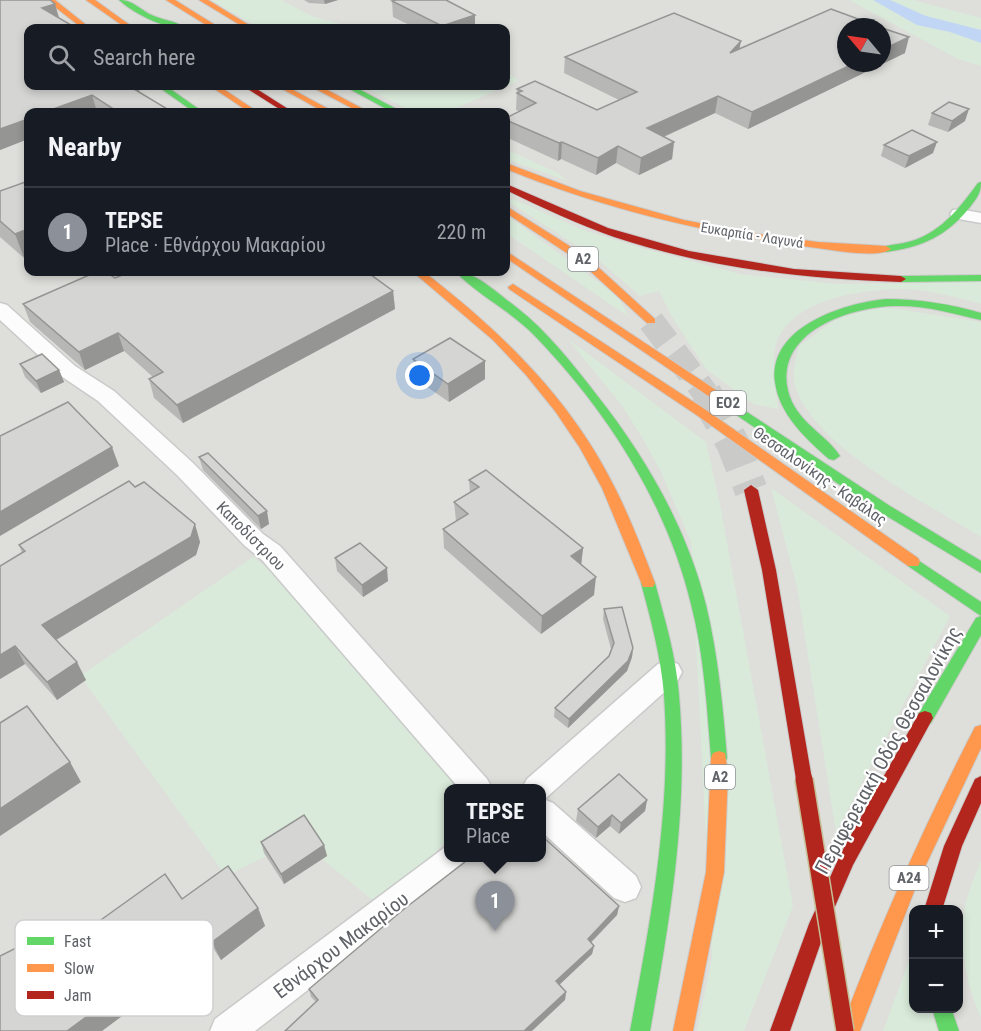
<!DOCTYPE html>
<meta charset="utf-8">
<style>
:root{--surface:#171b24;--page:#20242c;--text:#f1f3f6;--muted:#9ea1a6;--line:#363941;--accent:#8c9099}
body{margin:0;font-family:"Roboto Condensed",sans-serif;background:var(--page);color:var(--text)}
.controls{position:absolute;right:18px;bottom:18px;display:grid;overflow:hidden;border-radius:12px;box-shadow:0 3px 9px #0003}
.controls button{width:54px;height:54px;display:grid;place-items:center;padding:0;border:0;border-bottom:2px solid var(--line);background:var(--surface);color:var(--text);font:30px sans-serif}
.compass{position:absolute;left:837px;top:18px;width:54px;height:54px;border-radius:50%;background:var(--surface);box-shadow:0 3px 9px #0003;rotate:299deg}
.you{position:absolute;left:420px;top:376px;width:21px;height:21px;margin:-15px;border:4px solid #fff;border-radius:50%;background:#1a73e8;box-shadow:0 0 0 9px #1a73e833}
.badge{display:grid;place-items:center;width:39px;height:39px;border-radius:50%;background:var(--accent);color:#fff;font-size:20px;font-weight:700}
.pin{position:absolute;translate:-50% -50px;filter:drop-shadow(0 2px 3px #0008)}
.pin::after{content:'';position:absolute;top:32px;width:21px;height:18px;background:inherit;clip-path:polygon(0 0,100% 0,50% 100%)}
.popup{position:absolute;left:444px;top:784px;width:102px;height:78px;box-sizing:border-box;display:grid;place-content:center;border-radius:12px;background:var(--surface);filter:drop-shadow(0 2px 4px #0005);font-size:20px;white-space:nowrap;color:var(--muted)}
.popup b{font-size:22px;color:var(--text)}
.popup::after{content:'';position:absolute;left:50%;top:100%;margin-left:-12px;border:12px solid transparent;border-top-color:var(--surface)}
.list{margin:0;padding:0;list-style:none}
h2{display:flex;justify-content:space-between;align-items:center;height:78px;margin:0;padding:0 24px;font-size:26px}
h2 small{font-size:20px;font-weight:400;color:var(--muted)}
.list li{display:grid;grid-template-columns:39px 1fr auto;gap:18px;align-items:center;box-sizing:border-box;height:90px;padding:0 24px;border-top:2px solid var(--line)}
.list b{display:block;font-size:22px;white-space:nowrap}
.list p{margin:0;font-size:20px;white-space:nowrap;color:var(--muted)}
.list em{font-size:20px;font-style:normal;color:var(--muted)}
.icon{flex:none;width:33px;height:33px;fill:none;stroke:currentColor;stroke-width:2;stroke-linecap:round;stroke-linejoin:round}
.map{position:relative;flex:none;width:981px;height:1031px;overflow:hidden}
.search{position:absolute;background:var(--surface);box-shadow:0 3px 9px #0003;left:24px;top:24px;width:486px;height:66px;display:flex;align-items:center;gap:15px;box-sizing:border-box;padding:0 21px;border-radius:12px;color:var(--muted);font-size:22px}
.panel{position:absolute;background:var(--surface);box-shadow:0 3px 9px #0003;left:24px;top:108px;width:486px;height:168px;border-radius:12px}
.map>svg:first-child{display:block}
</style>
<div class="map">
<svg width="981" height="1031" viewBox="0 0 981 1031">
<rect width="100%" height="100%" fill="#eeeeea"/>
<path fill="#dededa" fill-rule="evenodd" d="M0,0h981v1031h-981zM846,27h36v36h-36zM28,28h478v58h-478zM28,112h478v160h-478zM448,788h94v70h-94zM914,910h44v98h-44z"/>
<g fill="#d9eada">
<path d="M211,0h70l33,17 42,11h-96z"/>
<path d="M849,0h64l68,18v48l-23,-7z"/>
<path d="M506,70l12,11 -71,31h-34l-51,-26h144z"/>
<path d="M506,149l52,24 10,8 -62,-22z"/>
<path d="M513,199l70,31 62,19 95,25 97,10 144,-2v22c-21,-6 -41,-11 -63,-14 -42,-4 -133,6 -143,59 -3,16 2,43 3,60l-25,-5 -47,-35 -34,-52 -13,-26 -19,5 -44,-38 -89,-57z"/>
<path d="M506,215l112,81 11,21 -123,-84z"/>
<path d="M885,307l96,15v215c-53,-33 -173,-93 -187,-155 -2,-11 3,-26 5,-36l41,-30z"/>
<path d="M568,339l138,103 14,62 73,402 -49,125h-47l15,-73 -21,-416 -30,-70 -18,-33 -20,-32z"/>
<path d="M771,488l179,128 -114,216 -39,-245z"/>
<path d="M253,557l21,16 184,215h-10v51l-66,69 -83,-68 -73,36 -146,-200z"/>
<path d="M981,860v158c-16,-36 -25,-84 -13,-123 3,-12 9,-23 13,-35z"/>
<path d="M913,950l1,58 17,1 6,22h-54z"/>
</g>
<path fill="#c1d6f5" d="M873,0h17l36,16 55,14v13l-31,-11 -33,-7z"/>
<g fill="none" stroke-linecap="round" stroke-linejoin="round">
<path stroke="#cacbc9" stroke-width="26" stroke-dasharray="26 13" stroke-linecap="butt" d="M651,321l55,73"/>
<path stroke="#cacbc9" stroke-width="33" stroke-dasharray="33 16" stroke-linecap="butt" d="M705,393l28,51 18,46"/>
<defs>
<g id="street">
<path d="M959,209l22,4v10l-28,-5 -3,-4 3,-4z"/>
<path d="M0,303l7,2 68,61 39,25 79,72 70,71 17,12 207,233 5,9h-33l-197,-228 -17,-14 -68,-71 -79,-74 -37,-25 -61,-56z"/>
<path d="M668,661l10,3 4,8 -4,8 -131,117 -4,2 10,4 83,73 5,11 -5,11 -11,4 -11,-4 -72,-66v-44h-20l5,-9 131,-115z"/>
<path d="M448,845v13h21l-4,10 -210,163h-45l5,-12z"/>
</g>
<g id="fast">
<path d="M119,0c15,0 22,11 35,16 11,5 21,4 31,12 -19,2 -52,-15 -66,-28z"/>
<path d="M157,86h9l37,26h-9z"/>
<path d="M344,86h9l49,26h-10z"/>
<path d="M981,182c0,11 -4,16 -11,25 -23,29 -48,40 -84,45l-5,-3 1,-2c11,-3 22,-3 33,-7 28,-10 46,-34 63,-57z"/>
<path d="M456,272c18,-2 45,24 60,35 31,24 56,56 80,87 49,62 91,134 110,211 12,50 17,102 21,153l-2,5 -6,2 -6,-2 -2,-5c-4,-51 -7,-104 -20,-154 -24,-101 -86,-196 -157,-269 -23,-24 -58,-41 -78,-63z"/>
<path d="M981,275v6l-80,1 -5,-3 5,-3z"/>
<path d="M886,299c33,0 64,5 95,14v7c-27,-6 -53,-14 -81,-14 -51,-1 -136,29 -108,96 11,23 35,34 48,54l-6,4 -5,-1c-23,-20 -50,-45 -54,-77 -7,-55 69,-79 111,-83z"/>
<path d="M730,401l160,105 91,55v12l-101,-61 -154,-104 -2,-3z"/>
<path d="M913,557l68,45v14l-73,-50 -2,-4 2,-4z"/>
<path d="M648,577l5,2 2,4c10,37 21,73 24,112 10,113 -9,225 -29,336h-20c21,-111 42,-223 34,-336 -3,-38 -13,-75 -23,-112l2,-4z"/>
<path d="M981,616v19l-50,88 -6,2 -6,-2 -2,-5 2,-5 57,-95z"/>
<path d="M932,1008h19l8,23h-20z"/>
</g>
<g id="slow">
<path d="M46,0h9l35,28h-8z"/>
<path d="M86,0h9l39,28h-8z"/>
<path d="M166,0h9l45,28h-9z"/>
<path d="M199,0h9l46,28h-9z"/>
<path d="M210,86h9l39,26h-9z"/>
<path d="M277,86h9l48,26h-10z"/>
<path d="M310,86h10l49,26h-10z"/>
<path d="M506,163l74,28 104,29 74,14 60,8 68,4 5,3c-11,9 -52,2 -67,0 -110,-14 -215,-38 -318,-80z"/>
<path d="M506,206l81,51 68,62v4h-8l-68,-62 -73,-48z"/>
<path d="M506,251l228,151 2,3 -2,3h-8l-220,-150z"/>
<path d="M413,272h11c78,60 148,128 192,218 15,30 27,61 39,93l-2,4h-10l-41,-99 -22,-40 -25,-37 -29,-36 -33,-35z"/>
<path d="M513,284l193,126 212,148 2,4 -2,4h-10l-210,-150 -189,-127 -1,-2z"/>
<path d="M981,725v23l-64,136 -57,147h-20c39,-104 84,-205 135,-304z"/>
<path d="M719,751l6,2 3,21 -4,98 -31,159h-20l33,-159 5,-114 2,-5z"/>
</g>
<g id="jam">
<path d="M243,86h9l41,26h-9z"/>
<path d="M506,184l102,44 81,23 105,18 107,7 5,3 -5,3c-97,-3 -194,-14 -287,-45 -37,-13 -73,-30 -108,-47z"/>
<path d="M751,485l7,5 18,80 36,209 -2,5 -6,2 -6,-2 -2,-5 -34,-209 -18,-80z"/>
<path d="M925,711l6,2 2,5 -80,147 -26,60 -37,106h-20l39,-107 32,-71 78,-140z"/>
<path d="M981,776v27l-19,43 -20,64h-18l20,-64 31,-67z"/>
</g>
</defs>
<use href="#street" stroke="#cacacb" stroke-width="3"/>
<use href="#fast" stroke="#cacaca" stroke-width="2"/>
<use href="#slow" stroke="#cacaca" stroke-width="2"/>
<use href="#jam" stroke="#cacaca" stroke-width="2"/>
<use href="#street" fill="#fcfcfc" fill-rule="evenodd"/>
<use href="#fast" fill="#63d668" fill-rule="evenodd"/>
<use href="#slow" fill="#ff974d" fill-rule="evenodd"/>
<use href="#jam" fill="#b3261e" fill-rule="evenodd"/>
<defs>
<path id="jam-bridge" d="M804,779l41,252"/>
</defs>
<use href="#jam-bridge" stroke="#c5bf98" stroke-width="20" stroke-linecap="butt"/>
<use href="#jam-bridge" stroke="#b3261e" stroke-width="17"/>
</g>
<g fill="#b7b7b5">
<path d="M0,0l28,28 112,64 29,18v2h-141v27l-28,11z"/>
<path d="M304,0h34l-13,4 -16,-1z"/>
<path d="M392,1l83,27h-59l-23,-11z"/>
<path d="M740,49l165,4 -157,76 -33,-16 -51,24 10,5 -2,17 -33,16 -23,-12 -20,12 -35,-16 -3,2 -52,-24v-19l13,-7 -3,-1 1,-21 80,21 22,-10 -55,-27 1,-16z"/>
<path d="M932,113l33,8 -17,11 -20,-7z"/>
<path d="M884,145l49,8 -28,15 -24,-12z"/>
<path d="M0,191l24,67 -24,-21z"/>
<path d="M115,278l278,13 2,18 -212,114 -29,-25 -5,-19 4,-2 -29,-26 -39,19 -55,-48 -7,-18z"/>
<path d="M413,359l72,2v18l-36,23 -35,-24z"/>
<path d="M20,364l39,6 5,12 -23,11 -16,-16z"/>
<path d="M199,457l70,67 -8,5 -58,-59z"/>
<path d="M469,480l114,68 -2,17 13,30 -53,39 -97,-86 -1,-19 13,-8 -2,-19 16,-9z"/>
<path d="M200,542l-4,13 -140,85 30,40 -29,20 -32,-36 -25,15v-113l22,-13 -3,-8z"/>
<path d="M335,558l53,23 -25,16 -26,-26z"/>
<path d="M604,609l29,39 -1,9 -5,14 -59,57 -14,-11 1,-9 54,-52 2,-7 -8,-30z"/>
<path d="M647,800l-2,11 -26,23 -9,-8 -14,12 -20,-17 2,-12z"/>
<path d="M261,842l63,3 3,11 -43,28 -20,-31z"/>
<path d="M182,899l76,9 7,18 -44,34 -13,-19 -55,43 3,7 -114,-29z"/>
<path d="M619,906l-2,9 -26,28 3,3 -2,8 -33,30 7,8 -1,8 -249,2 -5,-5 -2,-8z"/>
</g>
<g fill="#959594">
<path d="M324,0h14l-13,4z"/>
<path d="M55,4l5,17 -18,-13z"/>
<path d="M475,15v13h-33v-2z"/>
<path d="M909,37l-4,16 -157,76 4,-17 103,-49h27v-13z"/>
<path d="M741,41l-3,16 -8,-4z"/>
<path d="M126,86h12l3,11z"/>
<path d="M92,95l5,17h-52z"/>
<path d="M718,96l-3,17 -70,32 2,-17z"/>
<path d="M969,109l-4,12 -17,11 4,-11z"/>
<path d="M28,119v20l-28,11v-21z"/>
<path d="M562,142l-1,17 -3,2 1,-18z"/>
<path d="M674,142l-2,17 -33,16 2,-17z"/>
<path d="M937,142l-4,11 -28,15 4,-12z"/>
<path d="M618,146l-2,17 -20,12 2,-17z"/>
<path d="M28,229v27l-4,2 -9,-24z"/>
<path d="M393,291l2,18 -212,114 -6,-18z"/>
<path d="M118,333l6,18 -39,19 -6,-18z"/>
<path d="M485,361v18l-36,23 -1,-18z"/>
<path d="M59,370l5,12 -23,11 -5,-12z"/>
<path d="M112,447l7,19 -119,70v-24z"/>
<path d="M267,511l2,13 -8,5 -3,-13z"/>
<path d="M195,524l5,18 -4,13 -145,88 -9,-18z"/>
<path d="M583,548l-2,18 -10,-10z"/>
<path d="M387,568l1,13 -25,16 -1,-12z"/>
<path d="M596,577l-2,18 -53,39 1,-18z"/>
<path d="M15,646l10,18 -25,15v-24z"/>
<path d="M633,648l-1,9 -5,14 -59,57 1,-9z"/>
<path d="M77,662l9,18 -29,20 -10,-18z"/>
<path d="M70,762l11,20 -81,54v-27z"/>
<path d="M647,800l-2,11 -26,23 2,-11z"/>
<path d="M612,815l-2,11 -14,12 2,-11z"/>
<path d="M324,845l3,11 -43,28 -3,-10z"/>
<path d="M619,906l-2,9 -31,32 2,-8z"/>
<path d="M258,908l7,18 -44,34 -9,-18z"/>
<path d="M199,923l9,18 -55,43 3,7 -54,40h-35l75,-64z"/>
<path d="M26,943l15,18 11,21 -14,-17z"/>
<path d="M594,946l-2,8 -37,35 1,-8z"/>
<path d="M566,992l-1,8 -33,31h-8z"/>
</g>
<g fill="#d5d5d3" stroke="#959594" stroke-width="1.5">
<path d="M0,0h50l5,4 -13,4 34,20h-48v58h101l40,24 -6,2h-45l-26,-17 -47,17h-17v7l-28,10z"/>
<path d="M396,0h50l29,15 -33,11 -50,-25z"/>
<path d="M831,9l49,18h-34v36h9l-103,49 -34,-16 -71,32 27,14 -33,16 -23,-12 -20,12 -36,-16 -3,1 -53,-23v-2l30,-15 -19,-10 5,-2 -5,-2 18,-8 62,29 40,-18 -72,-35 109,-44 67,28 -11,12z"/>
<path d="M882,28l27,9 -27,13z"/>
<path d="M949,102l20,7 -17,12 -20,-8z"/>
<path d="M912,130l25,12 -28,14 -25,-11z"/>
<path d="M28,181v48l-13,5 -15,-13v-30z"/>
<path d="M96,272h10l9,6 15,-6h237l26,19 -216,114 -28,-26 14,-7 -45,-39 -39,19 -56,-48z"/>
<path d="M450,338l35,23 -37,23 -35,-25z"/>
<path d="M42,354l17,16 -23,11 -16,-17z"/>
<path d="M68,402l44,45 -112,65v-76z"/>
<path d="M208,453l59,58 -9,5 -59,-59z"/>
<path d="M486,470l97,78 -12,8 25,21 -54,39 -99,-87 25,-15 -14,-12 25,-15 -10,-7z"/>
<path d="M129,481l6,6 9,-5 51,42 -4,13 -149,88 35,37 -30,20 -32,-36 -15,9v-89l25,-15 -6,-6z"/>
<path d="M360,543l27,25 -25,17 -27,-27z"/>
<path d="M622,607l11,41 -5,13 -59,58 -14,-11 54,-52 5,-13 -10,-34z"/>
<path d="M27,706l43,56 -70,47v-86z"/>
<path d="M619,774l28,26 -26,23 -9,-8 -14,12 -20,-18z"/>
<path d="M304,815l20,30 -43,29 -20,-32z"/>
<path d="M542,836l77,70 -31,33 6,7 -38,35 10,11 -42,39h-239l33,-31 -9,-11 95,-80 62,-48 1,-3h75z"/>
<path d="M228,866l30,42 -46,34 -13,-19 -57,44 3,7 -78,57h-67v-75l26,-13 12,22 127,-91 17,25z"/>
</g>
<g text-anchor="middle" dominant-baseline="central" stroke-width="4.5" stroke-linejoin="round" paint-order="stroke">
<g font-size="14" fill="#5f6267" stroke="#fff">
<text transform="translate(752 235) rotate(9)">Ευκαρπία - Λαγυνά</text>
</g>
<g fill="#fff" stroke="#8f9195" stroke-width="1.5">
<rect x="568" y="247" width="30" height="24" rx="4.5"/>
<rect x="710" y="391" width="36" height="24" rx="4.5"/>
<rect x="705" y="765" width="30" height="24" rx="4.5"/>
<rect x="889.5" y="866" width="39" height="24" rx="4.5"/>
</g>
<g font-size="15" font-weight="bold" fill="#5f6267">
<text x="583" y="259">Α2</text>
<text x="728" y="403">ΕΟ2</text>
<text x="720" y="777">Α2</text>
<text x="909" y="878">Α24</text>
</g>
<g font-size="16" fill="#5f6267" stroke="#fff">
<text transform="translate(820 476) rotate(35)">Θεσσαλονίκης - Καβάλας</text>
<text transform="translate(251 536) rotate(45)">Καποδίστριου</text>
</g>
<g font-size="20" fill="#5f6267" stroke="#fff">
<text transform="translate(888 750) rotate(-61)">Περιφερειακή Οδός Θεσσαλονίκης</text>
<text transform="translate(341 945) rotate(-37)">Εθνάρχου Μακαρίου</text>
</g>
</g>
<rect x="15" y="920" width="198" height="96" rx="9" fill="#fff" stroke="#cfd0d1" stroke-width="1.5"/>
<rect x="27" y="937" width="27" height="8" fill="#63d668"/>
<rect x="27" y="964" width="27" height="8" fill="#ff974d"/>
<rect x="27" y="991" width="27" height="8" fill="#b3261e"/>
<g font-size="16" fill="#5f6267">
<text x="64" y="947">Fast</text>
<text x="64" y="974">Slow</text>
<text x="64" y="1001">Jam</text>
</g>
</svg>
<div class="controls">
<button>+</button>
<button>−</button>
</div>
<svg class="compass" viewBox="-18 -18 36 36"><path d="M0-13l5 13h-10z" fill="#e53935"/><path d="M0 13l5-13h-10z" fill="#9ea1a6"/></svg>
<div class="you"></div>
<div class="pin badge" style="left:495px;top:931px">1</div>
<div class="popup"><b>TEPSE</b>Place</div>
<div class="search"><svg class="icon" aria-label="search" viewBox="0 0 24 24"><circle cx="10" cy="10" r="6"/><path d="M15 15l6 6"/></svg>Search here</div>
<section class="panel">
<h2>Nearby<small></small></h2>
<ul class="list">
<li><span class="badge">1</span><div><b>TEPSE</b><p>Place · Εθνάρχου Μακαρίου</p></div><em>220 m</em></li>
</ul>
</section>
</div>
